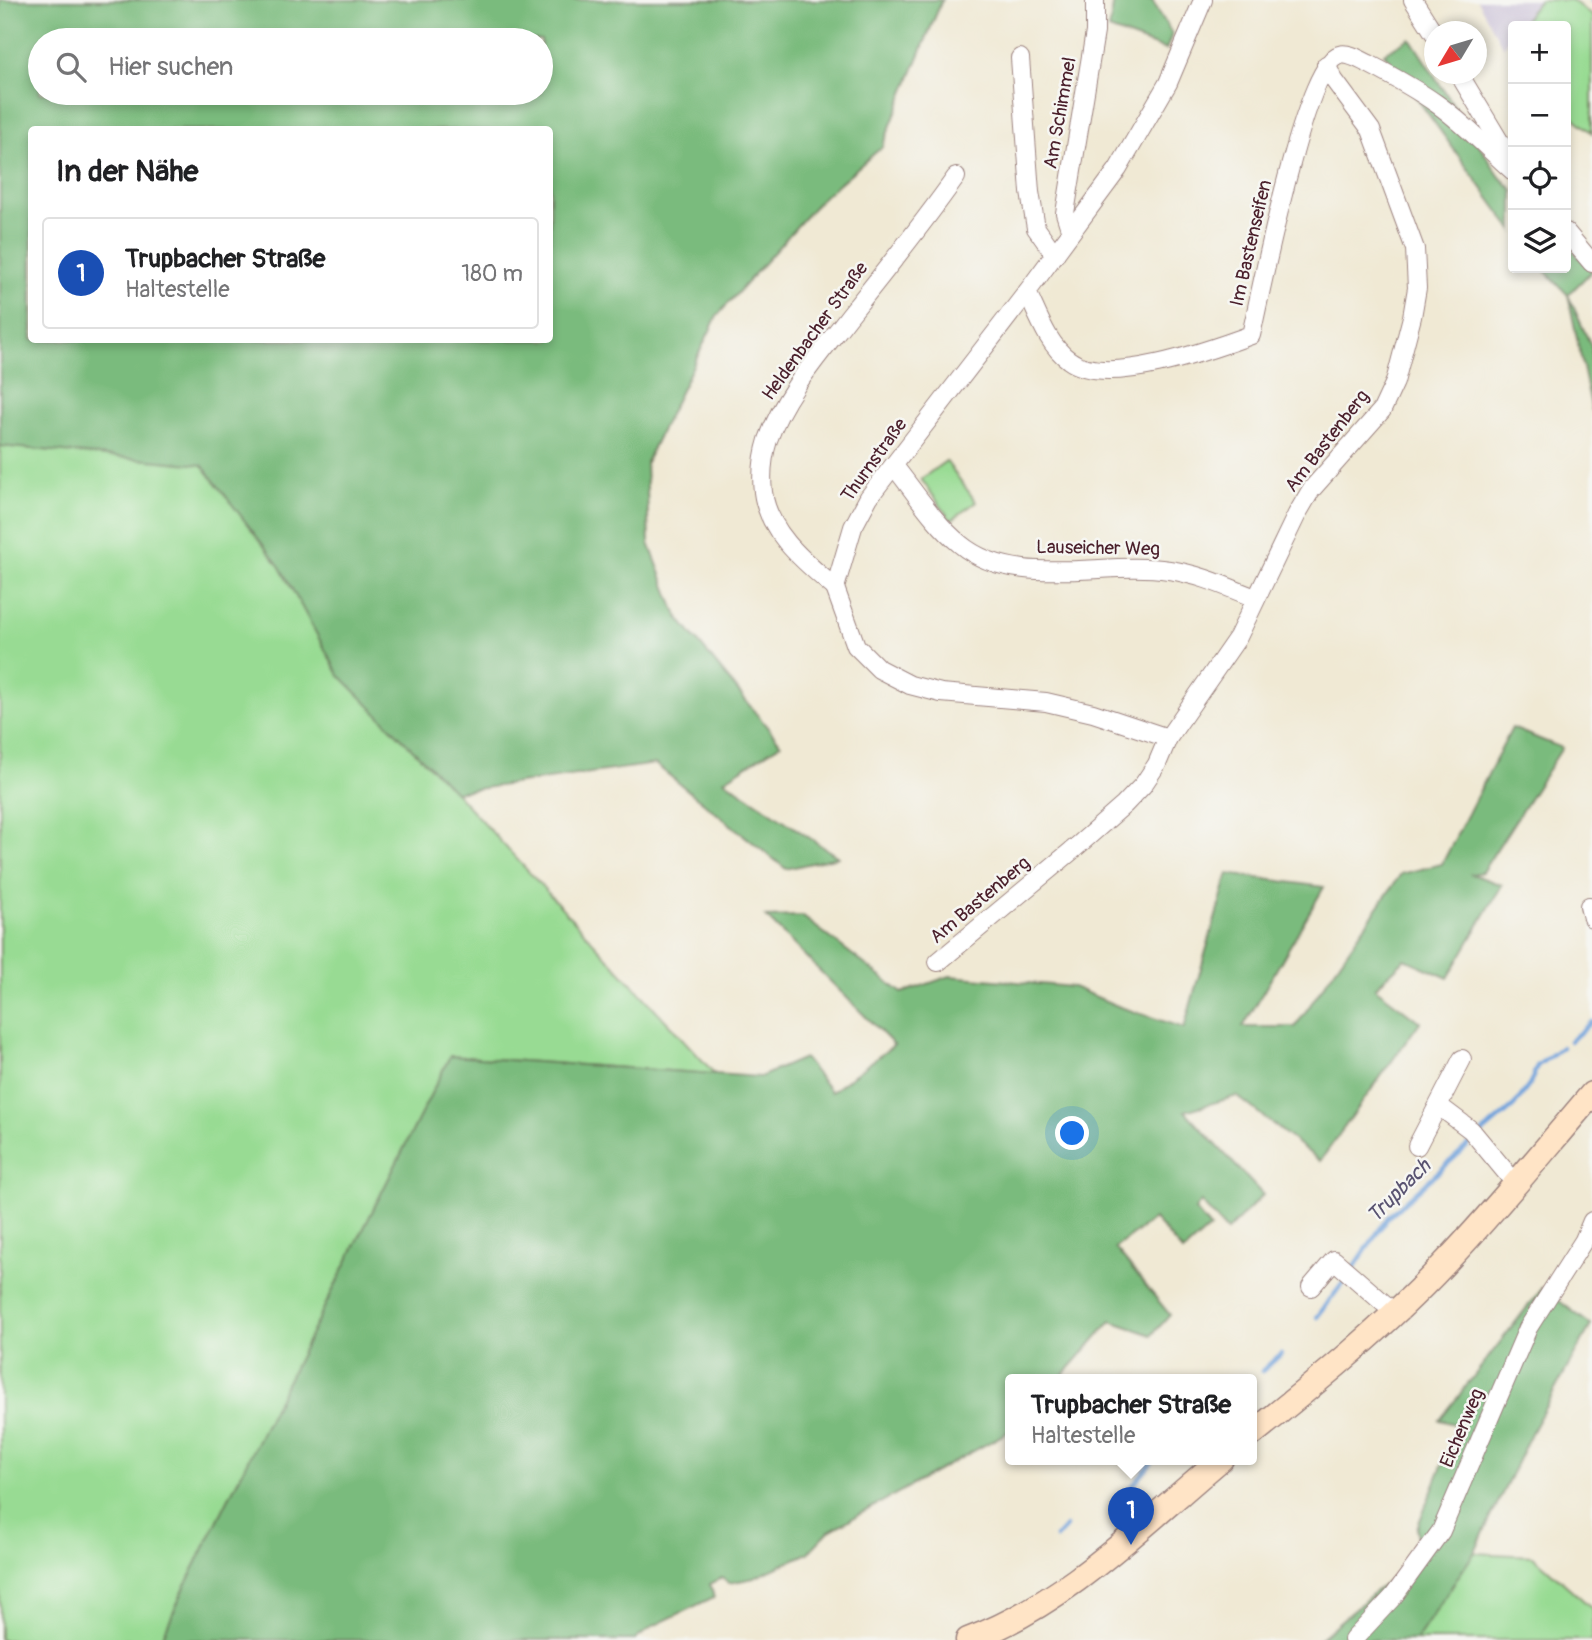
<!DOCTYPE html>
<html lang="de">
<meta charset="utf-8">
<style>
:root{--surface:#fff;--page:#f6f6f6;--text:#202124;--muted:#757577;--line:#e0e0e0;--accent:#b5179e}
body{margin:0;font-family:Pangolin,sans-serif;background:var(--page);color:var(--text)}
.controls{position:absolute;right:21px;top:21px;display:grid;overflow:hidden;border-radius:7px;box-shadow:0 4px 10px #0003}
.controls button{width:63px;height:63px;display:grid;place-items:center;padding:0;border:0;border-bottom:2px solid var(--line);background:var(--surface);color:var(--text);font:35px sans-serif}
.compass{position:absolute;left:1424px;top:21px;width:63px;height:63px;border-radius:50%;background:var(--surface);box-shadow:0 4px 10px #0003;rotate:232deg}
.you{position:absolute;left:1073px;top:1134px;width:24px;height:24px;margin:-18px;border:5px solid #fff;border-radius:50%;background:#1a73e8;box-shadow:0 0 0 10px #1a73e833}
.badge{display:grid;place-items:center;width:46px;height:46px;border-radius:50%;background:var(--accent);color:#fff;font-size:23px;font-weight:700}
.pin{position:absolute;translate:-50% -58px;filter:drop-shadow(0 2px 4px #0008)}
.pin::after{content:'';position:absolute;top:37px;width:24px;height:21px;background:inherit;clip-path:polygon(0 0,100% 0,50% 100%)}
.popup{position:absolute;left:1005px;top:1374px;width:252px;height:91px;box-sizing:border-box;display:grid;place-content:center;border-radius:7px;background:var(--surface);filter:drop-shadow(0 2px 5px #0005);font-size:23px;white-space:nowrap;color:var(--muted)}
.popup b{font-size:26px;color:var(--text)}
.popup::after{content:'';position:absolute;left:50%;top:100%;margin-left:-14px;border:14px solid transparent;border-top-color:var(--surface)}
.list{margin:0;padding:0;list-style:none}
h2{display:flex;justify-content:space-between;align-items:center;height:91px;margin:0;padding:0 28px;font-size:30px}
h2 small{font-size:23px;font-weight:400;color:var(--muted)}
.list li{display:grid;grid-template-columns:46px 1fr auto;gap:21px;align-items:center;box-sizing:border-box;height:112px;margin:0 14px 14px;padding:0 14px;border:2px solid var(--line);border-radius:7px}
.list b{display:block;font-size:26px;white-space:nowrap}
.list p{margin:0;font-size:23px;white-space:nowrap;color:var(--muted)}
.list em{font-size:23px;font-style:normal;color:var(--muted)}
.icon{flex:none;width:38px;height:38px;fill:none;stroke:currentColor;stroke-width:2;stroke-linecap:round;stroke-linejoin:round}
.map{position:relative;flex:none;width:1592px;height:1640px;overflow:hidden}
.search{position:absolute;background:var(--surface);box-shadow:0 4px 10px #0003;left:28px;top:28px;width:525px;height:77px;display:flex;align-items:center;gap:18px;box-sizing:border-box;padding:0 24px;border-radius:38px;color:var(--muted);font-size:26px}
.panel{position:absolute;background:var(--surface);box-shadow:0 4px 10px #0003;left:28px;top:126px;width:525px;height:217px;border-radius:7px}
.map>svg:first-child{display:block}
</style>
<div class="map">
<svg width="1592" height="1640" viewBox="0 0 1592 1640">
<rect width="100%" height="100%" fill="#f6f6f2"/>
<filter id="ink" filterUnits="userSpaceOnUse"><feTurbulence type="fractalNoise" baseFrequency=".0143" numOctaves="2"/><feDisplacementMap in="SourceGraphic" scale="14" xChannelSelector="R" yChannelSelector="G"/><feConvolveMatrix kernelMatrix="1 2 1 2 8 2 1 2 1" color-interpolation-filters="sRGB"/></filter>
<filter id="wash" filterUnits="userSpaceOnUse"><feTurbulence type="fractalNoise" baseFrequency=".00686" numOctaves="4" result="noise"/><feDisplacementMap in="SourceGraphic" scale="28" xChannelSelector="R" yChannelSelector="G"/><feGaussianBlur stdDeviation="1.57" result="paint"/><feColorMatrix in="noise" values="0 0 0 0 0 0 0 0 0 0 0 0 0 0 0 0 0 1.4 0 .05"/><feComposite in="paint" operator="in"/></filter>
<g filter="url(#wash)">
<rect width="100%" height="100%" fill="#f0e9d4"/>
<path fill="#c9bfd7" d="M1477,0h63l-21,26h-6v7l-10,14z"/>
<g fill="#98db93" stroke="#717d5f" stroke-width="2">
<path d="M1540,0h32l20,16v117l-26,-22v-85h-47z"/>
<path d="M0,446l202,18 78,103 59,108 116,117 260,282 -265,-18 -262,524 -27,60h-161z"/>
<path d="M946,461l30,41 -25,18 -30,-41z"/>
<path d="M1474,1553l59,3 59,52v32h-176z"/>
</g>
<g fill="#7abb7d" stroke="#626d54" stroke-width="2" fill-rule="evenodd">
<path d="M0,0h942l-60,147 -60,51 -105,118 -71,146 3,81 28,73 104,128 -57,36 114,77 -52,12 -131,-105 -200,28 -116,-117 -59,-108 -78,-102 -202,-19zM541,40v53h-501v-53zM32,130h518v210h-518z"/>
<path d="M1114,0h38l20,34 -6,16 -57,-21z"/>
<path d="M1410,38l90,139 13,13v41l-129,-178z"/>
<path d="M1566,243l26,28 -24,24 24,53v63l-24,-116 -26,-27h24z"/>
<path d="M1512,728l50,20 -80,124 -10,2 30,11 -54,93 -43,-19 -30,29 45,34 -100,139 -83,-65 -52,15 78,84 -36,36 -26,-29 -6,8 15,18 -27,24 -29,-33 -39,29 55,67 -18,20 -41,-14 -51,58h-50v52l-181,100 -21,22 -54,25 -25,5 -7,-5 -12,6 4,13 -61,29 -18,14h-474l27,-60 262,-524 310,21 44,-19 27,34 63,-47 -128,-128 36,-1 100,77 48,-17 123,11 47,20 64,21 44,-154 96,13 -81,140h52l106,-153 41,-10z"/>
<path d="M1542,1288l49,37 -60,108 -57,120 -58,87h-98l84,-71 16,-24 -1,-17 41,-103 -18,-5z"/>
</g>
<g fill="none" stroke-linecap="round" stroke-linejoin="round">
<g stroke="#70a2db" stroke-width="4.5">
<path d="M1591,0l1,1"/>
<path d="M1570,1041l22,-19"/>
<path d="M1481,1134l33,-28 16,-22 7,-18 25,-19"/>
<path d="M1353,1269l35,-52 85,-76"/>
<path d="M1317,1317l29,-38"/>
<path d="M1262,1371l19,-17"/>
<path d="M1129,1490l24,-29"/>
<path d="M1056,1538l10,-11"/>
</g>
</g>
</g>
<g filter="url(#ink)">
<g fill="none" stroke-linecap="round" stroke-linejoin="round">
<defs>
<g id="street">
<path d="M1413,0l21,33"/>
<path d="M1020,58l10,134 6,36 19,27"/>
<path d="M1459,74l54,90"/>
<path d="M1071,232l-6,-19 30,-181v-32"/>
<path d="M1566,232l26,31"/>
<path d="M1027,292c11,23 21,53 42,68 37,28 141,-10 182,-25 10,-43 53,-268 88,-280 10,-3 21,5 30,9 23,12 47,25 68,40 27,19 51,45 76,67"/>
<path d="M894,466c21,26 40,57 66,78 55,46 143,16 209,26 30,4 58,17 86,28"/>
<path d="M835,588c-29,-25 -67,-55 -72,-96 -2,-17 0,-36 5,-52 16,-46 52,-86 81,-124 37,-46 73,-91 107,-139"/>
<path d="M1168,738l-75,-25 -47,-11 -105,-9 -31,-8 -31,-16 -23,-23 -21,-58 18,-61 16,-30 158,-205 91,-123 50,-86 35,-83"/>
<path d="M1589,906l3,12"/>
<path d="M938,962l137,-114 49,-43 19,-20 14,-21 11,-26 70,-101 59,-123 14,-24 71,-80 13,-28 17,-65 5,-29 -2,-39 -44,-119 -37,-50 -8,-15"/>
<path d="M1439,1106l32,24 44,53"/>
<path d="M1417,1146l45,-87"/>
<path d="M1311,1287l23,-27 61,53"/>
<path d="M1353,1640l40,-43 48,-66 87,-203 56,-88 8,-19"/>
</g>
<g id="secondary">
<path d="M1252,1434c66,-53 134,-108 192,-170 52,-54 99,-113 148,-170"/>
<path d="M968,1640c98,-36 174,-115 253,-181"/>
</g>
</defs>
<use href="#street" stroke="#9d8480" stroke-width="20"/>
<use href="#secondary" stroke="#9d8480" stroke-width="27"/>
<use href="#street" stroke="#fff" stroke-width="18"/>
<use href="#secondary" stroke="#ffe4c6" stroke-width="24"/>
</g>
</g>
<g text-anchor="middle" dominant-baseline="central" stroke-width="5" stroke-linejoin="round" paint-order="stroke">
<g font-size="19" fill="#4a1f2b" stroke="#f6f6f2">
<text transform="translate(1060 113) rotate(-80)">Am Schimmel</text>
<text transform="translate(1251 243) rotate(-77)">Im Bastenseifen</text>
<text transform="translate(815 331) rotate(-54)">Heldenbacher Straße</text>
<text transform="translate(1327 441) rotate(-52)">Am Bastenberg</text>
<text transform="translate(874 460) rotate(-54)">Thurnstraße</text>
<text transform="translate(1098 548) rotate(1)">Lauseicher Weg</text>
<text transform="translate(980 900) rotate(-40)">Am Bastenberg</text>
<text transform="translate(1462 1428) rotate(-67)">Eichenweg</text>
</g>
<g font-size="21" font-style="italic" fill="#595371" stroke="#f6f6f2">
<text transform="translate(1399 1191) rotate(-45)">Trupbach</text>
</g>
</g>
</svg>
<div class="controls">
<button>+</button>
<button>−</button>
<button><svg class="icon" aria-label="locate" viewBox="0 0 24 24"><circle cx="12" cy="12" r="6"/><path d="M12 2v4M12 18v4M2 12h4M18 12h4"/></svg></button>
<button><svg class="icon" aria-label="layers" viewBox="0 0 24 24"><path d="M12 4l9 5-9 5-9-5zM3 14l9 5 9-5"/></svg></button>
</div>
<svg class="compass" viewBox="-18 -18 36 36"><path d="M0-13l5 13h-10z" fill="#e53935"/><path d="M0 13l5-13h-10z" fill="#757577"/></svg>
<div class="you"></div>
<div class="pin badge" style="left:1131px;top:1545px;background:#1a4fb4">1</div>
<div class="popup"><b>Trupbacher Straße</b>Haltestelle</div>
<div class="search"><svg class="icon" aria-label="search" viewBox="0 0 24 24"><circle cx="10" cy="10" r="6"/><path d="M15 15l6 6"/></svg>Hier suchen</div>
<section class="panel">
<h2>In der Nähe<small></small></h2>
<ul class="list">
<li><span class="badge" style="background:#1a4fb4">1</span><div><b>Trupbacher Straße</b><p>Haltestelle</p></div><em>180 m</em></li>
</ul>
</section>
</div>
